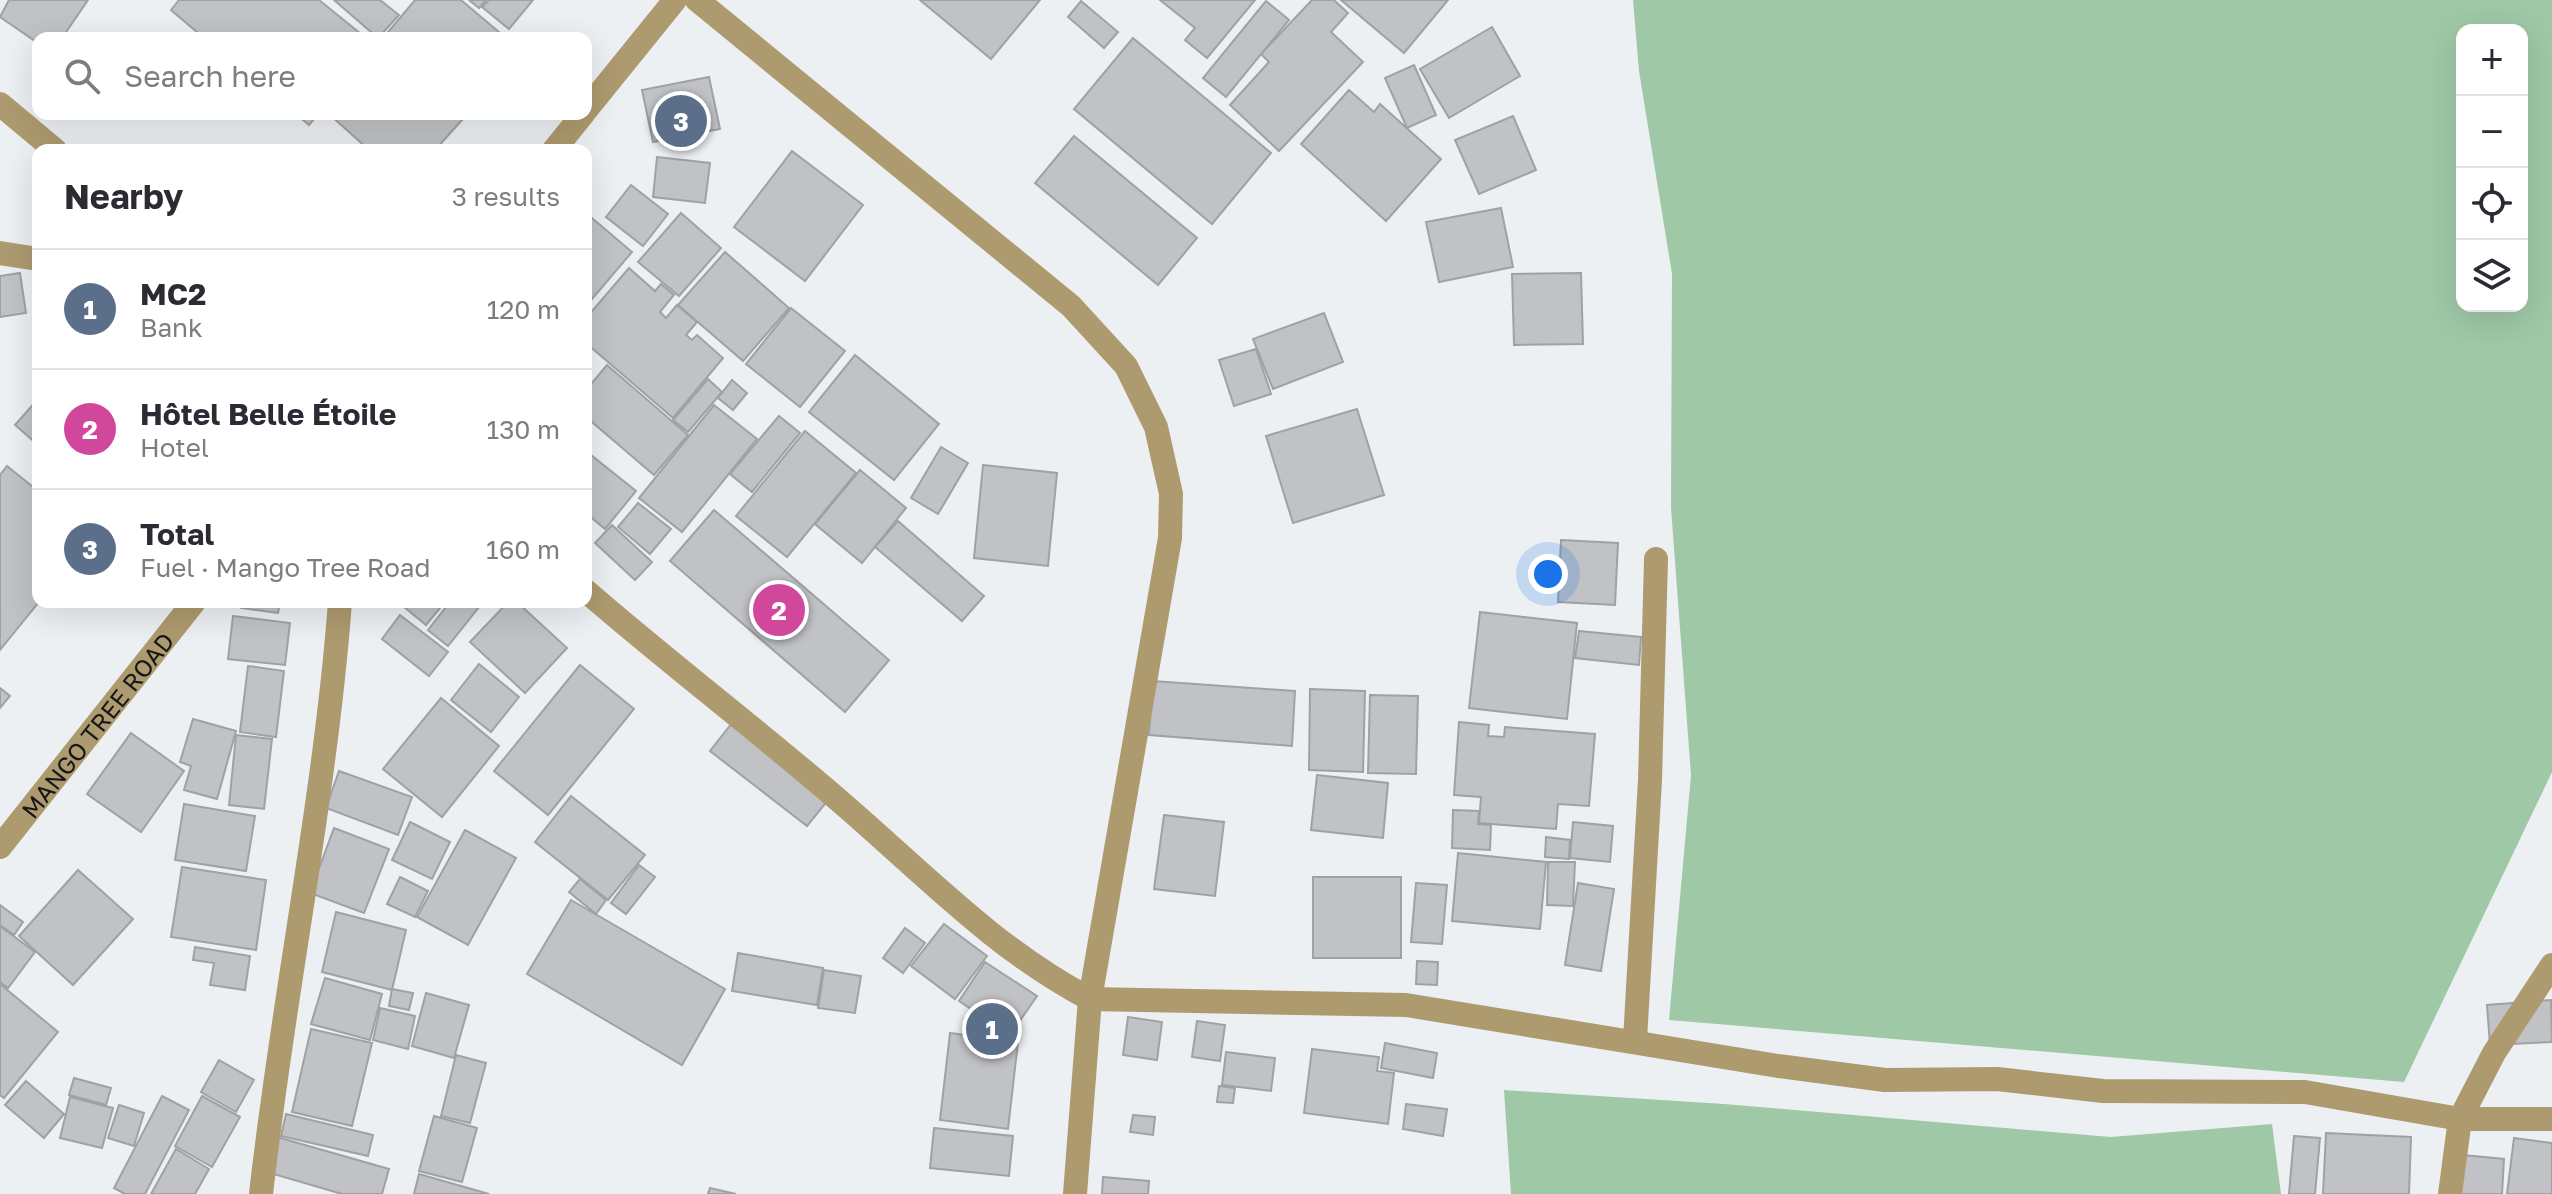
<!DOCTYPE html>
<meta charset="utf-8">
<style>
:root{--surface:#fff;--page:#f7f7f7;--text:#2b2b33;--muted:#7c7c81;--line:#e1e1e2;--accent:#7c3aed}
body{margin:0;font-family:"Golos Text",sans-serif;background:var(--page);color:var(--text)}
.controls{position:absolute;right:24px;top:24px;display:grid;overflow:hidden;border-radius:16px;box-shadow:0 8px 32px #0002}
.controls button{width:72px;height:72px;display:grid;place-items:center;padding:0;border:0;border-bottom:2px solid var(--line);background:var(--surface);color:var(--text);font:40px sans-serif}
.you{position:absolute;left:1548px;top:574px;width:28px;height:28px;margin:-20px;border:6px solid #fff;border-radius:50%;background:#1a73e8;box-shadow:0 0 0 12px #1a73e833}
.badge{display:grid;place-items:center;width:52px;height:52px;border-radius:50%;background:var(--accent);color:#fff;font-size:26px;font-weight:700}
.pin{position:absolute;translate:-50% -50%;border:4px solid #fff;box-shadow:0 2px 8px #0006}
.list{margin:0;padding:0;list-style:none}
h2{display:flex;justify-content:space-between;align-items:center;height:104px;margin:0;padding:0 32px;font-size:34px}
h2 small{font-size:26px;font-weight:400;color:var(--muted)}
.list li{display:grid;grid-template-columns:52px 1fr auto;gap:24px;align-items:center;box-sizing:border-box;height:120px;padding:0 32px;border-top:2px solid var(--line)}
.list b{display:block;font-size:30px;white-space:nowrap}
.list p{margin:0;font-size:26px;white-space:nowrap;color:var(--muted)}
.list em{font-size:26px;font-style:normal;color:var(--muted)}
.icon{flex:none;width:44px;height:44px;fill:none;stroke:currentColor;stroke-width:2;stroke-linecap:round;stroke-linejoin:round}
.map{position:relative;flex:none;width:2552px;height:1194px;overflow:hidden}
.search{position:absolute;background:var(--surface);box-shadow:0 8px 32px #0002;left:32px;top:32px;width:560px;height:88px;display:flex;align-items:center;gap:20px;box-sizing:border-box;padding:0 28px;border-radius:16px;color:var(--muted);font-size:30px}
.panel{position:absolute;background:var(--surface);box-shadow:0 8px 32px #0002;left:32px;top:144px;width:560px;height:464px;border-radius:16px}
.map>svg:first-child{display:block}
</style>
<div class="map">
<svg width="2552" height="1194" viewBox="0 0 2552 1194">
<rect width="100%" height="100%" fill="#edf0f3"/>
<g fill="#9fc8a6" fill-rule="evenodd">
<path d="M1633,0h919v772l-148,310 -735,-62 22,-245 -20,-267 1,-234 -33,-203zM2462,30h60v276h-60z"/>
<path d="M1504,1090l220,14 387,33 161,-13 9,70h-770z"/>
</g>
<g fill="#c0c2c5" stroke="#9fa1a4" stroke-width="2">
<path d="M9,0h79l-26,38h-24v5l-38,-26z"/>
<path d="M179,0h140l47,38h-162l-33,-28z"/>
<path d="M334,0h46l19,15 -21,23z"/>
<path d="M415,0h46l45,38h-123z"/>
<path d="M469,0h17l-7,8z"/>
<path d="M489,0h44l-24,29 -27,-22z"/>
<path d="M920,0h120l-49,59z"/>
<path d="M1160,0h95l-48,58 -22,-18 10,-12z"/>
<path d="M1312,0h22l14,13 -17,19 32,30 -84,89 -49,-46 39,-43 -8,-8z"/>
<path d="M1341,0h107l-44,53z"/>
<path d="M1081,1l37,31 -14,16 -36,-31z"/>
<path d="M1266,1l23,19 -63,77 -23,-19z"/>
<path d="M1492,27l28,49 -71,42 -29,-49z"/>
<path d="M1133,38l138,115 -59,71 -138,-115z"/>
<path d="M1414,65l22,50 -29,13 -22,-50z"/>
<path d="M709,77l11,52 -67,13 -11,-52z"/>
<path d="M1349,90l25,22 6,-8 61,55 -55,62 -85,-77z"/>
<path d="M296,114h22l-9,11z"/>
<path d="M329,114h126l7,6 -27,30h-66z"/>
<path d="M1513,116l23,54 -57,24 -24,-54z"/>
<path d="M1074,136l123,102 -39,47 -123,-102z"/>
<path d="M792,151l71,54 -58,76 -71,-54z"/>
<path d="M657,157l53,6 -5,40 -52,-6z"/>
<path d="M631,185l37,29 -25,32 -37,-29z"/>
<path d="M1501,208l12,59 -74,15 -13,-60z"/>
<path d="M586,213l46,39 -46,54z"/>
<path d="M681,213l40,35 -42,48 -41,-34z"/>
<path d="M725,252l64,56 -46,53 -65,-56z"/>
<path d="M629,268l26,23 6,-7 13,11 -14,17 6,6 11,-13 20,17 -11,13 6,5 5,-5 26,23 -50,60 -87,-75v-25z"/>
<path d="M20,273l6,40 -26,4v-41z"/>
<path d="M1581,273l2,71 -69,1 -2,-71z"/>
<path d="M791,308l54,43 -45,56 -54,-43z"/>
<path d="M1324,313l19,49 -70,27 -20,-50z"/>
<path d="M1256,349l15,45 -37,12 -15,-46z"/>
<path d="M855,355l84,69 -45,56 -85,-68z"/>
<path d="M607,365l81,70 -34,40 -68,-58v-27z"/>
<path d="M708,379l14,13 -34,40 -15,-12z"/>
<path d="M732,380l15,13 -14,17 -15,-12z"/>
<path d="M38,399v46l-23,-20z"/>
<path d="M714,405l43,34 -75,93 -43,-34z"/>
<path d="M1357,409l27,86 -91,28 -27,-87z"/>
<path d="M779,416l21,17 -48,59 -22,-18z"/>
<path d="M805,431l51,42 -69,84 -51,-41z"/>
<path d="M941,447l27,16 -30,51 -27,-16z"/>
<path d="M586,451l50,40 -31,38 -19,-16z"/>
<path d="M983,465l74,8 -9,93 -74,-8z"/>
<path d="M7,466l31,25 1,111 -39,48v-175z"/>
<path d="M860,470l46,38 -44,55 -47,-39z"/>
<path d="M638,503l33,26 -21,25 -32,-27z"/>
<path d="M714,510l175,150 -44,52 -175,-151z"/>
<path d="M898,521l86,75 -22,25 -87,-74z"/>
<path d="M612,525l40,37 -17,18 -40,-37z"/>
<path d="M1561,540l57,3 -3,62 -57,-3z"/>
<path d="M242,602h38l-2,11 -37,-5z"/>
<path d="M398,602h47l-19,23z"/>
<path d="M450,602h33l-35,44 -20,-16z"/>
<path d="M508,602h9l50,46 -42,45 -55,-51z"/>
<path d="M1480,612l97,11 -10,96 -98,-11z"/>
<path d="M400,615l48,37 -19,24 -47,-37z"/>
<path d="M233,616l57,7 -5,42 -57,-6z"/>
<path d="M1579,631l62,6 -2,28 -64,-7z"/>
<path d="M479,664l40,33 -28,35 -40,-32z"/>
<path d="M580,665l54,44 -86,106 -54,-44z"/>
<path d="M248,666l36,5 -8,66 -36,-5z"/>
<path d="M1153,681l142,10 -3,55 -143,-11z"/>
<path d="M0,688l10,8 -10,12z"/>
<path d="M1310,689l55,2 -2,81 -54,-2z"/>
<path d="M1370,695l48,1 -2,78 -48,-1z"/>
<path d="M441,698l58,48 -57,71 -59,-48z"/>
<path d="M193,719l43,12 -19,68 -33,-9 7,-24 -11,-4z"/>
<path d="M1459,722l30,3 -1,11 16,1 1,-10 90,7 -6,72 -31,-2 -2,25 -77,-6 2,-26 -27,-2z"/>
<path d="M732,723l97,76 -22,27 -97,-75z"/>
<path d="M131,733l53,38 -43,61 -54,-38z"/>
<path d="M236,735l36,4 -8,70 -35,-4z"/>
<path d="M339,771l73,26 -14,38 -72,-27z"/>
<path d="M1317,775l71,8 -5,55 -72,-8z"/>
<path d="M571,796l74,59 -37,45 -73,-58z"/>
<path d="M184,804l71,12 -9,55 -71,-11z"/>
<path d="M1453,810l26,1 -1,13 13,1 -1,25 -38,-2z"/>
<path d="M1164,815l60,7 -9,74 -61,-7z"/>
<path d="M410,822l40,20 -18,37 -40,-19z"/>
<path d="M1573,822l40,4 -3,36 -40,-4z"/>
<path d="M334,828l55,21 -25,64 -54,-20z"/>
<path d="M465,830l51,28 -48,87 -51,-28z"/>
<path d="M1546,837l24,3 -1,19 -24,-2z"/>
<path d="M1458,853l88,9 -6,67 -88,-8z"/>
<path d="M1548,862h27l-2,44 -26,-1z"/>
<path d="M639,865l16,12 -29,37 -15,-11z"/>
<path d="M182,867l84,13 -10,70 -85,-13z"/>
<path d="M78,870l55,49 -60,66 -54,-49z"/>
<path d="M400,877l28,14 -13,26 -28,-13z"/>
<rect x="1313" y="877" width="88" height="81"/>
<path d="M580,879l26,21 -10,14 -27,-22z"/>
<path d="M1416,883l31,2 -5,59 -31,-2z"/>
<path d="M1578,883l36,6 -13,82 -36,-6z"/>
<path d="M571,900l154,89 -43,76 -155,-91z"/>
<path d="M0,905l23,17 -9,13 -14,-10z"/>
<path d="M336,912l70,18 -14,60 -70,-18z"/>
<path d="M944,924l43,32 -32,43 -44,-33z"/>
<path d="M0,926l35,26 -27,36 -8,-6z"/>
<path d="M905,928l20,15 -22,30 -20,-15z"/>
<path d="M195,947l55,9 -5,34 -35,-5 4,-22 -21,-3z"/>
<path d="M738,953l85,15 -6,37 -85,-14z"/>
<path d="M1417,961l21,1 -1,23 -21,-1z"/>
<path d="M985,962l52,34 -27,39 -51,-34z"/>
<path d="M824,970l37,6 -6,37 -37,-5z"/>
<path d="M325,978l57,16 -12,46 -59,-16z"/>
<path d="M0,984l58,48 -54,66 -4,-3z"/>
<path d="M392,989l21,4 -4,17 -20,-4z"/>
<path d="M426,993l43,12 -15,53 -42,-12z"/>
<path d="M2551,1000l1,42 -62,3 -3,-40z"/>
<path d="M380,1008l35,8 -7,33 -35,-9z"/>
<path d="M1128,1017l34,5 -5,38 -34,-5z"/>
<path d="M1197,1021l28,4 -5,36 -28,-4z"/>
<path d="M311,1029l61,14 -20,83 -60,-14z"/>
<path d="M950,1033l68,9 -10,87 -68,-9z"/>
<path d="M1385,1043l52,10 -4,25 -52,-10z"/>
<path d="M1312,1049l67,8 -2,14 17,2 -6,51 -84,-11z"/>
<path d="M1226,1052l49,6 -4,33 -49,-6z"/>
<path d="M456,1055l30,8 -16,60 -29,-7z"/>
<path d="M219,1060l35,20 -18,32 -35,-20z"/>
<path d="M74,1078l37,10 -5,17 -37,-10z"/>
<path d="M26,1081l38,33 -20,24 -39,-33z"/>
<path d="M1219,1086l16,2 -2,15 -16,-1z"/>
<path d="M162,1096l27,14 -44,84h-20l-11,-6z"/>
<path d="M202,1096l38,21 -28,50 -37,-21z"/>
<path d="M70,1097l43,11 -11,40 -42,-10z"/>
<path d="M1406,1104l41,5 -4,27 -40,-7z"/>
<path d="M119,1105l25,8 -10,33 -26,-8z"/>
<path d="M286,1114l87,21 -5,21 -87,-20z"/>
<path d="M1133,1115l22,2 -2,18 -23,-3z"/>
<path d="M434,1116l43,12 -15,54 -43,-11z"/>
<path d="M934,1128l79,8 -4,40 -79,-8z"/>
<path d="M263,1133l126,36 -7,25h-40l-89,-26z"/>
<path d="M2326,1133l85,4 -2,57h-86z"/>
<path d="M2294,1136l26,2 -5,56h-26z"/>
<path d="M2514,1138l38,5v51h-45z"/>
<path d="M176,1149l33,20 -14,25h-44z"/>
<path d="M2463,1155l41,4 -2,35h-43z"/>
<path d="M419,1174l70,20h-75z"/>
<path d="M1103,1177l46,4 -1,13h-46z"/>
<path d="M710,1188l26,6h-28z"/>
</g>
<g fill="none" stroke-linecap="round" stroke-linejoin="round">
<g stroke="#ae9a6f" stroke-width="24">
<path d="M697,0l374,306 55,60 30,61 15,67 -1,44 -80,461 -15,195"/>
<path d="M0,104l55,46"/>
<path d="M586,110l89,-110"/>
<path d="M554,150l29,-36"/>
<path d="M0,253l38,6"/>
<path d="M586,591c84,73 173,140 257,213 79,68 154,147 247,195l316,6 372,61 107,14 112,-1 106,12 202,1 155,27h92"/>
<path id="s1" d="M0,847l194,-245"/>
<path d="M1635,1040l15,-260 6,-221"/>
<path d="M261,1194c22,-198 64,-394 79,-592"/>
<path d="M2450,1194l10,-75 34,-66 58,-88"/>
</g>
</g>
<g text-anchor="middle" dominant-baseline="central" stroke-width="6" stroke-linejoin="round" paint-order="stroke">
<g font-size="24" fill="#151617" stroke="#fff">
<text stroke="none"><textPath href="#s1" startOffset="156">MANGO TREE ROAD</textPath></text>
</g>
</g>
</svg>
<div class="controls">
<button>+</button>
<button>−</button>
<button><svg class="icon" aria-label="locate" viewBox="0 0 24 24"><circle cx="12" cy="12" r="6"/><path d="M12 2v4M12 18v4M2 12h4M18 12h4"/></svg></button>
<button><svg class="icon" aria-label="layers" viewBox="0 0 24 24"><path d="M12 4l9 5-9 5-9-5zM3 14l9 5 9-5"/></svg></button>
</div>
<div class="you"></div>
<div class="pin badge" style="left:992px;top:1029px;background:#5c6f8a">1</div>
<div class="pin badge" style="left:779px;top:610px;background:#d1479c">2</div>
<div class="pin badge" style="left:681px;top:121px;background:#5c6f8a">3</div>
<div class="search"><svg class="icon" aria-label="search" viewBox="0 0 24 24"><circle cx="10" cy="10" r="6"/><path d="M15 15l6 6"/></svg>Search here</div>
<section class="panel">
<h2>Nearby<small>3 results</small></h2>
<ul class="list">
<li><span class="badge" style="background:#5c6f8a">1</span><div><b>MC2</b><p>Bank</p></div><em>120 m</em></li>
<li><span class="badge" style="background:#d1479c">2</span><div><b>Hôtel Belle Étoile</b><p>Hotel</p></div><em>130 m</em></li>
<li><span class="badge" style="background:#5c6f8a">3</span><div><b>Total</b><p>Fuel · Mango Tree Road</p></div><em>160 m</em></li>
</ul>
</section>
</div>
